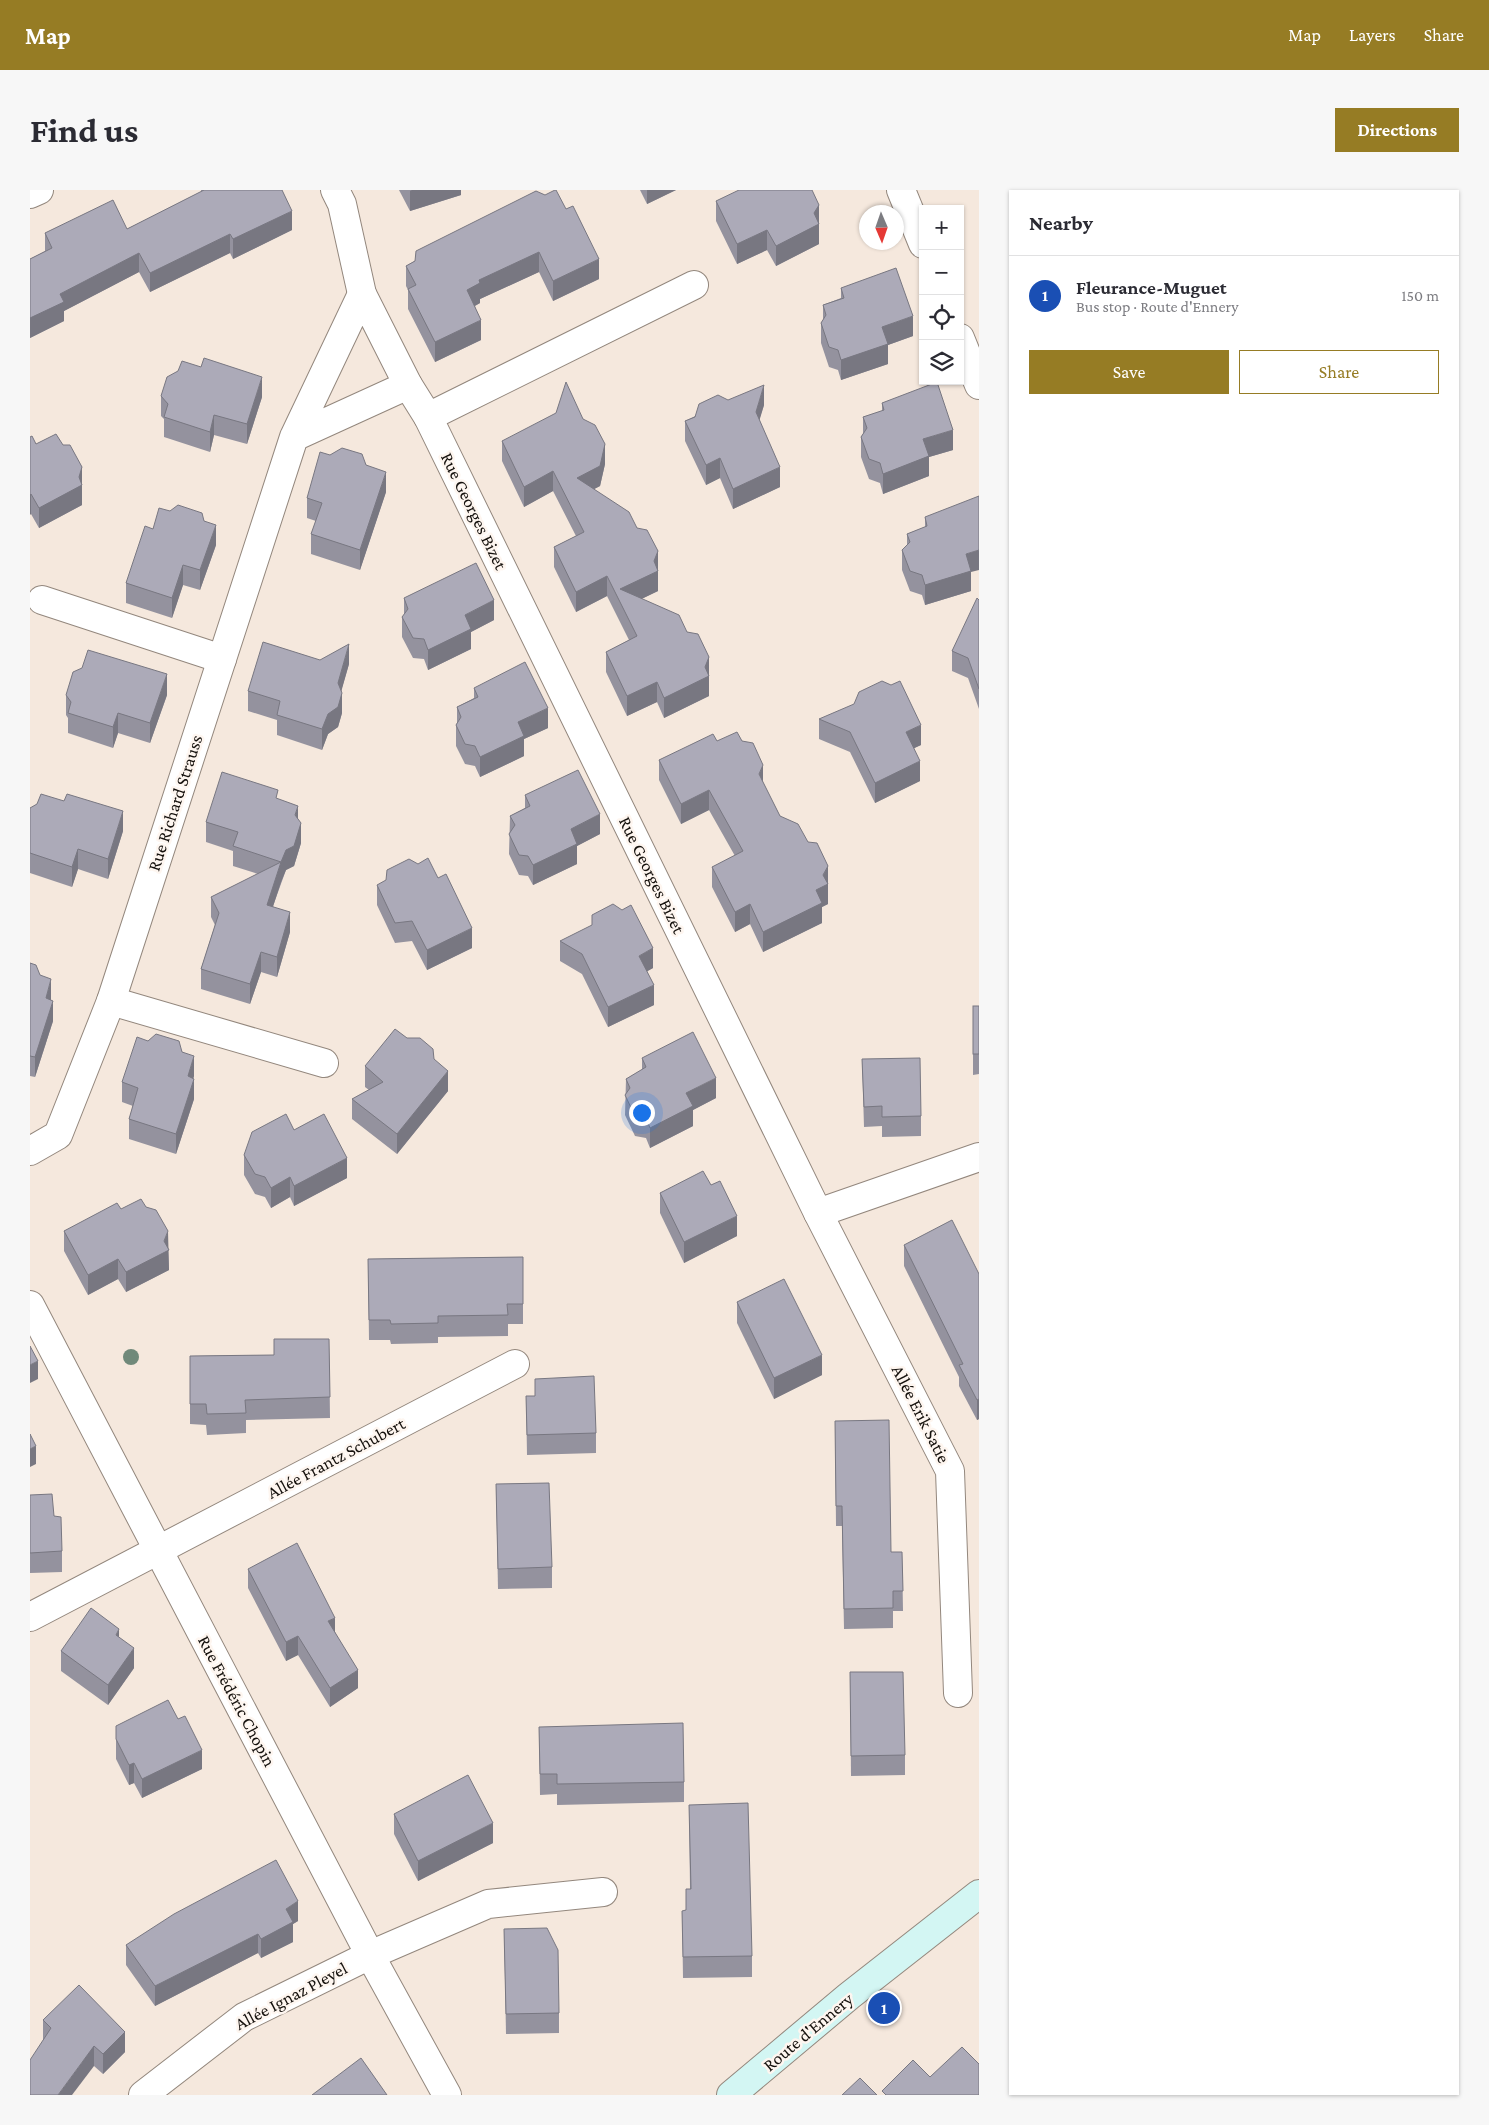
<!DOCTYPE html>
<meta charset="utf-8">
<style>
:root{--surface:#fff;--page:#f7f7f7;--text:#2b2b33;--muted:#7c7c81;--line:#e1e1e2;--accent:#967c24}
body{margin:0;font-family:"Crimson Pro",serif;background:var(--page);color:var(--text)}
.controls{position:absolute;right:15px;top:15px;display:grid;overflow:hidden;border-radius:0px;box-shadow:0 1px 4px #0004}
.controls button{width:45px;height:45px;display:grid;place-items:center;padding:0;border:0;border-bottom:1px solid var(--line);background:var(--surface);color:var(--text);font:25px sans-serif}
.compass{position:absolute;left:829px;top:15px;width:45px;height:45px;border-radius:50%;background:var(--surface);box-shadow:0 1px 4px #0004;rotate:178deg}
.you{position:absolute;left:611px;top:922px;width:18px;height:18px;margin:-12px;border:4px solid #fff;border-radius:50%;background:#1a73e8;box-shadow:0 0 0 8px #1a73e833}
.badge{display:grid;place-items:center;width:32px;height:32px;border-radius:50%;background:var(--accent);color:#fff;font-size:16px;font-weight:700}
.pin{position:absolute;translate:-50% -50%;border:2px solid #fff;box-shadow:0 1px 5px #0006}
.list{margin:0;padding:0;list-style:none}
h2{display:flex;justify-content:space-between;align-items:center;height:65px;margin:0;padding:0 20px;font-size:21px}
h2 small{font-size:16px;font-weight:400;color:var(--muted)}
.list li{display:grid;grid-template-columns:32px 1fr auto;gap:15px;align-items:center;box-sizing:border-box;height:80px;padding:0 20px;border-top:1px solid var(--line)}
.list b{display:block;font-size:19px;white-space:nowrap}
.list p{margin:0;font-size:16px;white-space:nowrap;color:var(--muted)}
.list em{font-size:16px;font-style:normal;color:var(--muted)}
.actions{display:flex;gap:10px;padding:15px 20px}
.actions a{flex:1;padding:11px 0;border:1px solid var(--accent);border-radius:0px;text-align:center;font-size:18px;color:var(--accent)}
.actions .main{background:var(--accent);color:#fff}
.icon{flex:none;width:28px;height:28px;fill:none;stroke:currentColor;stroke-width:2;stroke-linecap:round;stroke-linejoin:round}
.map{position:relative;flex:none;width:949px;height:1905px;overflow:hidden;border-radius:0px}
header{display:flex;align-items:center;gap:30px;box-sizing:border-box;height:70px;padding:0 25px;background:var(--accent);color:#fff}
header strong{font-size:24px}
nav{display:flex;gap:28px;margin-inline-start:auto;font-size:18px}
.intro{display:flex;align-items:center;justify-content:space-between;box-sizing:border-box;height:120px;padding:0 30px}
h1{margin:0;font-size:35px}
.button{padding:12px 22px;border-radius:0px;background:var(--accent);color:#fff;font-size:18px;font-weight:700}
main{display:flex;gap:30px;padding:0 30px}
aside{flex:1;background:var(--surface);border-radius:0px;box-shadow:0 1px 4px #0004}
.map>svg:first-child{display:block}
</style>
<header>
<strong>Map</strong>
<nav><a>Map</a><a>Layers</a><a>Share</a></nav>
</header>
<div class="intro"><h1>Find us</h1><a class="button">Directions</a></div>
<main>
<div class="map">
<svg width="949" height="1905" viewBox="0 0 949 1905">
<rect width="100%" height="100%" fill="#f5e8dd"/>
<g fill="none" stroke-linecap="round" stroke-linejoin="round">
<defs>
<g id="street">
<path d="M305,0l7,14 20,90"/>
<path d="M871,0l22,54"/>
<path d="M0,4l9,-4"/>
<path d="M930,148l19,47"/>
<path d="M378,195l20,32 390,796 161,-56"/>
<path d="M398,227l266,-132"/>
<path d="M12,410l180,59"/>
<path d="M81,811l213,62"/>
<path d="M0,961l28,-16 53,-134 183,-564 68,-143 46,91 -114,52"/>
<path d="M788,1023l132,258 8,222"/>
<path d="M0,1115l340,650 77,140"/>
<path d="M0,1427l485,-253"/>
<path d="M113,1905l101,-78 126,-62 118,-51 115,-12"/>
</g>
<path id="secondary" d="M701,1905l118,-99 130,-102"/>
</defs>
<use href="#street" stroke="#93877d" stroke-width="30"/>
<use href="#secondary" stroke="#93877d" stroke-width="30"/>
<use href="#street" stroke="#fff" stroke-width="28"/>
<use href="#secondary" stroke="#d3f6f3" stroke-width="28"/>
</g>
<circle fill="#70897a" cx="101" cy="1167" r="8"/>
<g fill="#94929e">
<path d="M171,0h81l10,40 -59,29 -3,-6 -80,39 -11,-20 -75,39v10l-34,17v-79l15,-8v-18l82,-4 74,-37z"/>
<path d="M369,0h62v5l-51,16z"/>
<path d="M610,0h36l-29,14z"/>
<path d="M506,1l63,88 -46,22 -14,-29 -59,27v4l-5,3 6,34 -46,22 -27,-53v-19l-2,-4v-20z"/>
<path d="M686,11l103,4v39l-43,22 -9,-16 -30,14 -21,-43z"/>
<path d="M811,98l72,48 -25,9v19l-47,16 -3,-10 -9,-3 -8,-24v-20l2,-3v-15l18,-7z"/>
<path d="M131,206l101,1 -15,47 -33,-9 -4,17 -46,-15v-18l-3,-3z"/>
<path d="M698,210l36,5 -5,15 21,67 -47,22 -13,-31 -14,7 -21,-44v-20z"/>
<path d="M852,213l71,47 -24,7v19l-46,18 -3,-11 -11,-4 -8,-22v-20l2,-3v-17l19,-6z"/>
<path d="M553,229l22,45 -5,22 -6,3 43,39 21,23v40l-17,8 46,33 22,25v39l-45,22 -7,-16 -30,14 -21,-44v-20l23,-12 -22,-44 -31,16 -22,-45v-20l22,-11 -23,-45 -29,16 -22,-46v-20z"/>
<path d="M0,247l6,7 27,1 19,22v38l-43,23 -8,-14z"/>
<path d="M300,265l36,10 20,27 -26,78 -49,-16v-20l5,-13 -9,-3v-20z"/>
<path d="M895,327l46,55v19l-46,14 -3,-10 -12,-4 -8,-21v-20l5,-5v-11l18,-7z"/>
<path d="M174,331l12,24 -16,45 -17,-5 -11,33 -46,-15v-20l27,-54z"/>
<path d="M374,408l90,22 -23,12v17l-43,21 -4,-11 -11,-1 -11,-21v-20l2,-2z"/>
<path d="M949,410v109l-11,-31 -16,-7v-20z"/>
<path d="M290,470l29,4 -8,27 1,22 -4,14 -10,7 -6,16 -45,-15v-15l-29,-9v-20z"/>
<path d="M444,498l74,40 -24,11v17l-44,21 -5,-11 -10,-2 -9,-18v-21l1,-2v-16l17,-9z"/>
<path d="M36,505h101l-17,48 -32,-10 -5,15 -45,-15v-15l-2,-3z"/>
<path d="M789,529l102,26 -7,3 6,33 -45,22 -25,-51 -31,-13z"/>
<path d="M687,551l46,42 17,33 28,26 20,24v38l-6,3v16l-59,29 -13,-28 -15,8 -23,-45v-20l23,-11 -26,-46 -28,14 -22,-44v-20z"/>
<path d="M495,605l75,39 -23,12v18l-44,21 -5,-9 -9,-1 -10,-21 1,-38 15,-8z"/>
<path d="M248,609l20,21 3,23 -7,23 -8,4 -13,36 17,26 -13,45 -16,-5 -11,32 -49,-15v-20l14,-44 -4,-8v-20l47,-23 -25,-8v-15l-27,-9v-20z"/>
<path d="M0,618l93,23 -15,48 -30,-10 -6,18 -42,-14z"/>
<path d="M347,695l95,63 -45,22 -15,-29 -17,2 -18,-38z"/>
<path d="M530,751l93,27 -6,3 7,34 -46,22 -26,-53 -22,-13z"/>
<path d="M0,773l21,36 2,22 -18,56 -5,-1z"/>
<path d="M943,816h6v68l-6,1z"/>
<path d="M152,862l12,24 -1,3 1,20 -18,55 -47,-15v-20l4,-13 -11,-4v-20z"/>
<path d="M612,868l74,40 -23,12v16l-43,22 -4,-10 -11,-2 -10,-21 1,-36 16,-9z"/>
<path d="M404,869l14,32 -51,63 -45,-35v-20l17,-9 -4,-3v-21z"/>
<path d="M832,869l59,57v20l-39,1v-11l-18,1z"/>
<path d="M264,940l53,48 -53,28 -4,-9 -19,11 -6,-11 -10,-3 -11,-19v-20z"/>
<path d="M681,995l26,51 -53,27 -24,-50v-20z"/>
<path d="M91,1019l47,40 1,21 -43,22 -8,-13 -30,16 -24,-44v-20z"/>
<path d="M874,1055l75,29v145l-2,1 -18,-34v-9l-55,-111z"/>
<path d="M493,1067v67h-15v12l-70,1v6l-47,1 -1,-4h-21l-1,-81z"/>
<path d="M707,1112l85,73 -48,24 -37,-76z"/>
<path d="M299,1149l1,79 -84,2v13l-39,2 -1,-10 -16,-1v-68l84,-1z"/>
<path d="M505,1189l61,54v20l-69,2 -1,-59h9z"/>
<path d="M805,1231l56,131h11l1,59h-10v17l-49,1 -2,-103h-6z"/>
<path d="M466,1294l56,83v21l-54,1z"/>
<path d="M0,1305l24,21 8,35v21l-32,1z"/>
<path d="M218,1379l87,63 23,56 -28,19 -32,-52 -12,6 -38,-73z"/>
<path d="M89,1447l15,31 -26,37 -47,-34v-20z"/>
<path d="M820,1482l55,83v20l-54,1z"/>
<path d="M86,1536l86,43 -60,29 -8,-15 -5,2 -13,-26z"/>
<path d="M509,1537l145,55v20l-127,3v-11l-17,1z"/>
<path d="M659,1615l63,151v21l-69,1 -1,-67h4l4,-22z"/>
<path d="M364,1624l99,29 -75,38 -24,-47z"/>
<path d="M268,1731l-5,3v18l-32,16 -3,-5 -103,53 -29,-41v-20z"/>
<path d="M474,1739l55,84v20l-53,1z"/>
<path d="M13,1830l82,32 -22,22 -9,-8 -51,-26z"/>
</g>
<g fill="#787781">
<path d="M382,0h49v5l-51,16v-20z"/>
<path d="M617,0h29l-29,14z"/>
<path d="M789,15v39l-43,22v-20l38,-33z"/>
<path d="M262,21v19l-59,29v-20z"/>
<path d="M737,40v20l-30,14v-20z"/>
<path d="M200,44v19l-80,39v-19z"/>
<path d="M509,62v20l-59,27v4l-13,7v-20l12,-10z"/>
<path d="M109,63v19l-75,39v10l-34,17v-20l30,-24z"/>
<path d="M569,69v20l-46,22v-20z"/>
<path d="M883,126v20l-25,9v19l-47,16v-20l41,-33z"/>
<path d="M451,130v20l-46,22v-20z"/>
<path d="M232,187v20l-15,47v-20z"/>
<path d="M734,195v20l-8,27v-20z"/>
<path d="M184,225v20l-4,17v-20z"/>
<path d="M923,240v20l-24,7v19l-46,18v-20l40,-35z"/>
<path d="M575,254v20l-5,22 -23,12v-20z"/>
<path d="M690,268v20l-14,7v-20z"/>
<path d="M52,277v38l-43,23v-20l40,-31z"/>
<path d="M750,277v20l-47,22v-20z"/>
<path d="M523,281v20l-29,16v-20z"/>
<path d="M356,282v20l-26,78v-20z"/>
<path d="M1,304v20l-1,1v-20z"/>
<path d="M186,335v20l-16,45v-20z"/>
<path d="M949,360v20l-8,2v19l-46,14v-20l41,-31z"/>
<path d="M628,361v40l-35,17 -3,-19 34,-28z"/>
<path d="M153,375v20l-11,33v-20z"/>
<path d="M577,386v20l-31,16v-20z"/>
<path d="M464,410v20l-23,12v17l-43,21v-20l37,-35z"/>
<path d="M319,454v20l-11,39v-20z"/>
<path d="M679,467v39l-45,22v-20l41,-31z"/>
<path d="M137,484v21l-17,48v-20z"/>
<path d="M627,492v20l-30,14v-20z"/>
<path d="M312,503v20l-4,14 -10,7 -6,16v-21l6,-15z"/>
<path d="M518,518v20l-24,11v17l-44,21v-20l38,-35z"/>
<path d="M88,523v20l-5,15v-21z"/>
<path d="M891,535v20l-15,7v-20z"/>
<path d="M890,571v20l-45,22v-20z"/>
<path d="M733,575v20l-4,-11z"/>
<path d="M679,600v20l-28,14v-20z"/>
<path d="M268,616v20l-3,-11z"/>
<path d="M93,621v20l-15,48v-20z"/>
<path d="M570,624v20l-23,12v18l-44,21v-20l38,-36z"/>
<path d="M271,633v20l-7,23 -8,4 -5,12v-20l5,-12z"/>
<path d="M48,659v20l-6,18v-20z"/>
<path d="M251,672v20l-14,43v-20z"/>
<path d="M798,676v38l-6,3v16l-59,29v-20l53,-42z"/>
<path d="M720,714v20l-15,8v-20z"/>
<path d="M260,722v20l-13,45v-20z"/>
<path d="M442,738v20l-45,22v-20z"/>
<path d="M623,758v20l-14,8v-20z"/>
<path d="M231,762v20l-11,32v-20z"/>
<path d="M21,789v20l-5,19v-20z"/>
<path d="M624,795v20l-46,22v-20z"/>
<path d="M23,811v20l-18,56v-20z"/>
<path d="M164,866v20l-6,20v-20z"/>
<path d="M418,881v20l-51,63v-20z"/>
<path d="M686,888v20l-23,12v16l-43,22v-20l36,-35z"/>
<path d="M164,889v20l-18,55v-20z"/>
<path d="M317,968v20l-53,28v-20z"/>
<path d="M260,987v20l-19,11v-20z"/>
<path d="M707,1026v20l-53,27v-21z"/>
<path d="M138,1041l1,39 -43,22v-20l38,-31z"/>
<path d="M88,1069v20l-30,16v-20z"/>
<path d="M792,1165v20l-48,24v-21z"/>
<path d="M8,1171v18l-8,4v-18z"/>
<path d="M949,1209v20l-2,1v-20z"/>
<path d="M6,1256v18l-6,3v-18z"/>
<path d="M305,1428v19l-7,-16z"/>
<path d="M89,1439v20l-3,-14z"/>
<path d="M268,1446v19l-12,6v-19z"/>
<path d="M104,1458v20l-26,37v-20z"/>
<path d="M328,1480v18l-28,19v-19z"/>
<path d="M172,1560v19l-60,29v-19z"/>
<path d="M104,1573v20l-5,2v-20z"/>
<path d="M463,1633v20l-75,38v-20z"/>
<path d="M268,1711v20l-5,3v18l-32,16v-19l25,-30z"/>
<path d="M228,1744v19l-103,53v-20z"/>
<path d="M95,1842v20l-22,22v-20z"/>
<path d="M64,1856v20l-22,29h-14z"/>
</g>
<g fill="#acaab8" stroke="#787781">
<path d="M174,0h78l10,21 -59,28 -3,-5 -80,39 -11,-20 -79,41 4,8 -34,16v-59l22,-11 -7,-15 68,-33 14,29z"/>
<path d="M525,0h1l10,19 7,-3 26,53 -46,22 -14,-29 -60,28 1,3 -13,7 14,30 -46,22 -27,-53 8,-4 -10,-19 9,-5 1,-10 120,-60 9,4z"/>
<path d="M709,0h73l7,15 -5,8 5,11 -43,22 -9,-16 -30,14 -21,-43z"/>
<path d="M866,78l17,48 -31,11 6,17 -47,16 -3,-10 -9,-3 -8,-24 5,-8 -3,-10 21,-7 -3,-10z"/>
<path d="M174,168l58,19 -15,47 -33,-9 -4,17 -46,-15 4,-13 -7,-8 6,-19 11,-6 4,-10 19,6z"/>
<path d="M536,192l17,37 12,6 10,19 -5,22 -23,12 52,34 8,16 10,2 11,21 -4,10 4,10 -38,18 59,26 8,17 11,2 11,23 -4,10 4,9 -45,22 -7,-16 -30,14 -21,-44 31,-16 -30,-60 -31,16 -22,-45 30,-15 -31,-61 -29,16 -22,-46 54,-28z"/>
<path d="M907,192l16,48 -30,9 6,17 -46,18 -3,-11 -11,-4 -8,-22 6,-9 -4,-11 21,-7 -2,-7z"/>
<path d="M734,195l-8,27 24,55 -47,22 -13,-31 -14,7 -21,-44 10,-4 4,-13 19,-9 10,5z"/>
<path d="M26,244l7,11h7l12,22 -3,10 3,8 -43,23 -8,-14 -1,1v-58l2,-1 4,8z"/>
<path d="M312,258l20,6 4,11 20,7 -26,78 -49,-16 11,-31 -15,-5 13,-46 10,3z"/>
<path d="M949,306v54l-13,4 5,17 -46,14 -3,-10 -12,-4 -8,-21 8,-8 -3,-8 20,-8 -2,-9z"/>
<path d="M148,315l24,8 2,8 12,4 -16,45 -17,-5 -11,33 -46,-15 19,-57 8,3 6,-21 11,3z"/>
<path d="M446,373l18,37 -29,15 6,14 -43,21 -4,-11 -11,-1 -11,-21 6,-8 -4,-11z"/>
<path d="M947,408l2,2v89l-11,-31 -16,-7z"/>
<path d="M233,452l57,18 29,-16 -11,39 4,10 -4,14 -10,7 -6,15 -45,-14 3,-14 -32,-10z"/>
<path d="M58,460l79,24 -17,49 -32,-10 -5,14 -45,-14 3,-11 -5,-7 7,-23 9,-4z"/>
<path d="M495,472l23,46 -30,14 6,14 -44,21 -5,-11 -10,-2 -9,-19 5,-8 -4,-10 21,-10 -4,-9z"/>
<path d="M852,491l9,4 9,-4 21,44 -15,7 14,29 -45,22 -25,-51 -31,-13 35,-15 5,-12z"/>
<path d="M707,542l5,9 11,2 10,22 -4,9 21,42 18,8 10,18 9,1 11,23 -5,9 5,9 -12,6 6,13 -59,29 -13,-28 -15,8 -23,-45 31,-16 -34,-61 -28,14 -22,-44 54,-26 4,7z"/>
<path d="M548,580l22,44 -29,15 6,15 -44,21 -5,-9 -9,-1 -10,-21 6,-9 -5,-9 20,-10 -5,-11z"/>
<path d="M192,582l56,18 -2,8 22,8 -3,9 6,8 -7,23 -8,4 -5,12 -48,-16 5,-14 -32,-10z"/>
<path d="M11,604l23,7 3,-7 56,17 -15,48 -30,-10 -6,18 -42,-14v-45l7,-4z"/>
<path d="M398,668l10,20 8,-4 26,54 -45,22 -15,-29 -17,2 -18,-38 9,-5 1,-10 22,-11 9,5z"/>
<path d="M251,672l-14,43 23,7 -13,45 -16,-5 -11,32 -49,-15 18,-56 -8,-16z"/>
<path d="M583,714l9,6 9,-5 22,43 -14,8 15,29 -46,22 -26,-53 -22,-13 32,-16v-10z"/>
<path d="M0,773l6,2 4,10 11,4 -5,19 7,3 -18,56 -5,-1z"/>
<rect x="943" y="816" width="6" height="48"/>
<path d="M365,839l12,9h13l13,11 1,10 14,12 -51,63 -45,-35 31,-17 -18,-16z"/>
<path d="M663,842l23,46 -30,15 7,13 -43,22 -4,-10 -11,-2 -10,-21 5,-7 -4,-9 20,-12 -4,-9z"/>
<path d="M126,844l23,7 3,11 12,4 -6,20 6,3 -18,55 -47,-15 9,-31 -16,-6 15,-45 11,4z"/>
<path d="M890,868l1,58 -39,1v-11l-18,1 -2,-48z"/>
<path d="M256,924l8,16 30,-16 23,44 -53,28 -4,-9 -19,11 -6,-11 -10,-3 -11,-19 8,-23z"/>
<path d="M673,981l8,14 9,-4 17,35 -53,26 -24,-49z"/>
<path d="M111,1009l5,8 10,3 12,21 -4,10 5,9 -43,22 -8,-13 -30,16 -24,-44 53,-28 4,6z"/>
<path d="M922,1030l27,54v125l-2,1 -18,-35 4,-1 -59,-119z"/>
<path d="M493,1067v47h-16l1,11 -70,1v7l-47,1 -1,-4h-21l-1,-61z"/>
<path d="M754,1089l38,76 -48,23 -37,-76z"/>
<path d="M244,1149h55l1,58 -85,3 1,13 -39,1 -1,-10h-16v-48l84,-1z"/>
<path d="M0,1156l8,15 -8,4z"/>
<path d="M564,1186l2,57 -69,2 -1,-39h9v-17z"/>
<path d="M859,1230l2,132h11l1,39h-10v17l-49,1 -2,-103h-6l-1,-85z"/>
<path d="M0,1244l6,12 -6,3z"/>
<path d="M519,1293l3,84 -54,2 -2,-85z"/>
<path d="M22,1304l2,22 7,1 1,34 -32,2v-58z"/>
<path d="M267,1353l38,75 -7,3 30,49 -28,18 -32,-52 -12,6 -38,-73z"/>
<path d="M61,1418l28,21 -3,6 18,13 -26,37 -47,-34z"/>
<path d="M820,1482h53l2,83 -54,1z"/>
<path d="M138,1510l10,19 7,-3 17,34 -60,29 -8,-16 -5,2 -13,-26v-13z"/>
<path d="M653,1533l1,59 -127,2v-10h-17l-1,-47z"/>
<path d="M438,1585l25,48 -75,38 -24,-47z"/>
<path d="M718,1613l4,153 -69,1 -1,-46 4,-1v-21h5l-2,-84z"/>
<path d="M246,1670l22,41 -12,8 7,13 -32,17 -3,-5 -103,52 -29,-41 48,-31z"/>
<path d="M517,1738l11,22 1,63 -53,1 -2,-85z"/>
<path d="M49,1795l46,47 -22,22 -9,-8 -36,49h-28v-35l21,-32 -8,-8z"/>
<path d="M932,1857l17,17v31h-93l-4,-4 31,-31 17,17z"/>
<path d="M331,1868l26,37h-75z"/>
<path d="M830,1888l17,17h-35z"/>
</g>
<g text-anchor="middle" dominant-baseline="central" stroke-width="5" stroke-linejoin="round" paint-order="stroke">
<g font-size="18" fill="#15110d" stroke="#fef6f0">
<text transform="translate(444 321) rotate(64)">Rue Georges Bizet</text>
<text transform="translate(145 613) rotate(-72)">Rue Richard Strauss</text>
<text transform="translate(622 685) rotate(64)">Rue Georges Bizet</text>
<text transform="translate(891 1224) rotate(63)">Allée Erik Satie</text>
<text transform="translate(306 1268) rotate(-28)">Allée Frantz Schubert</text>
<text transform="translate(207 1511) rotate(62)">Rue Frédéric Chopin</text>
<text transform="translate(261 1806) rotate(-28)">Allée Ignaz Pleyel</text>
<text transform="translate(778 1842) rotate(-40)">Route d'Ennery</text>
</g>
</g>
</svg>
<div class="controls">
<button>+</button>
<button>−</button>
<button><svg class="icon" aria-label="locate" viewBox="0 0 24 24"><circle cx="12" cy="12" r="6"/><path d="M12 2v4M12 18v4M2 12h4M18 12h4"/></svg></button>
<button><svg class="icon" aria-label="layers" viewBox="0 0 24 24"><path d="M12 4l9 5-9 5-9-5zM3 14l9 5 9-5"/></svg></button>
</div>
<svg class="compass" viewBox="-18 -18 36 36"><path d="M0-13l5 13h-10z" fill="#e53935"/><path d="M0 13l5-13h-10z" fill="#7c7c81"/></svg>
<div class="you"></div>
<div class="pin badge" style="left:854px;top:1818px;background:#1a4fb4">1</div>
</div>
<aside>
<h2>Nearby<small></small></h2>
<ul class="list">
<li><span class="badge" style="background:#1a4fb4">1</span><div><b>Fleurance-Muguet</b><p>Bus stop · Route d'Ennery</p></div><em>150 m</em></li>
</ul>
<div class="actions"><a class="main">Save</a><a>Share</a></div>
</aside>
</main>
